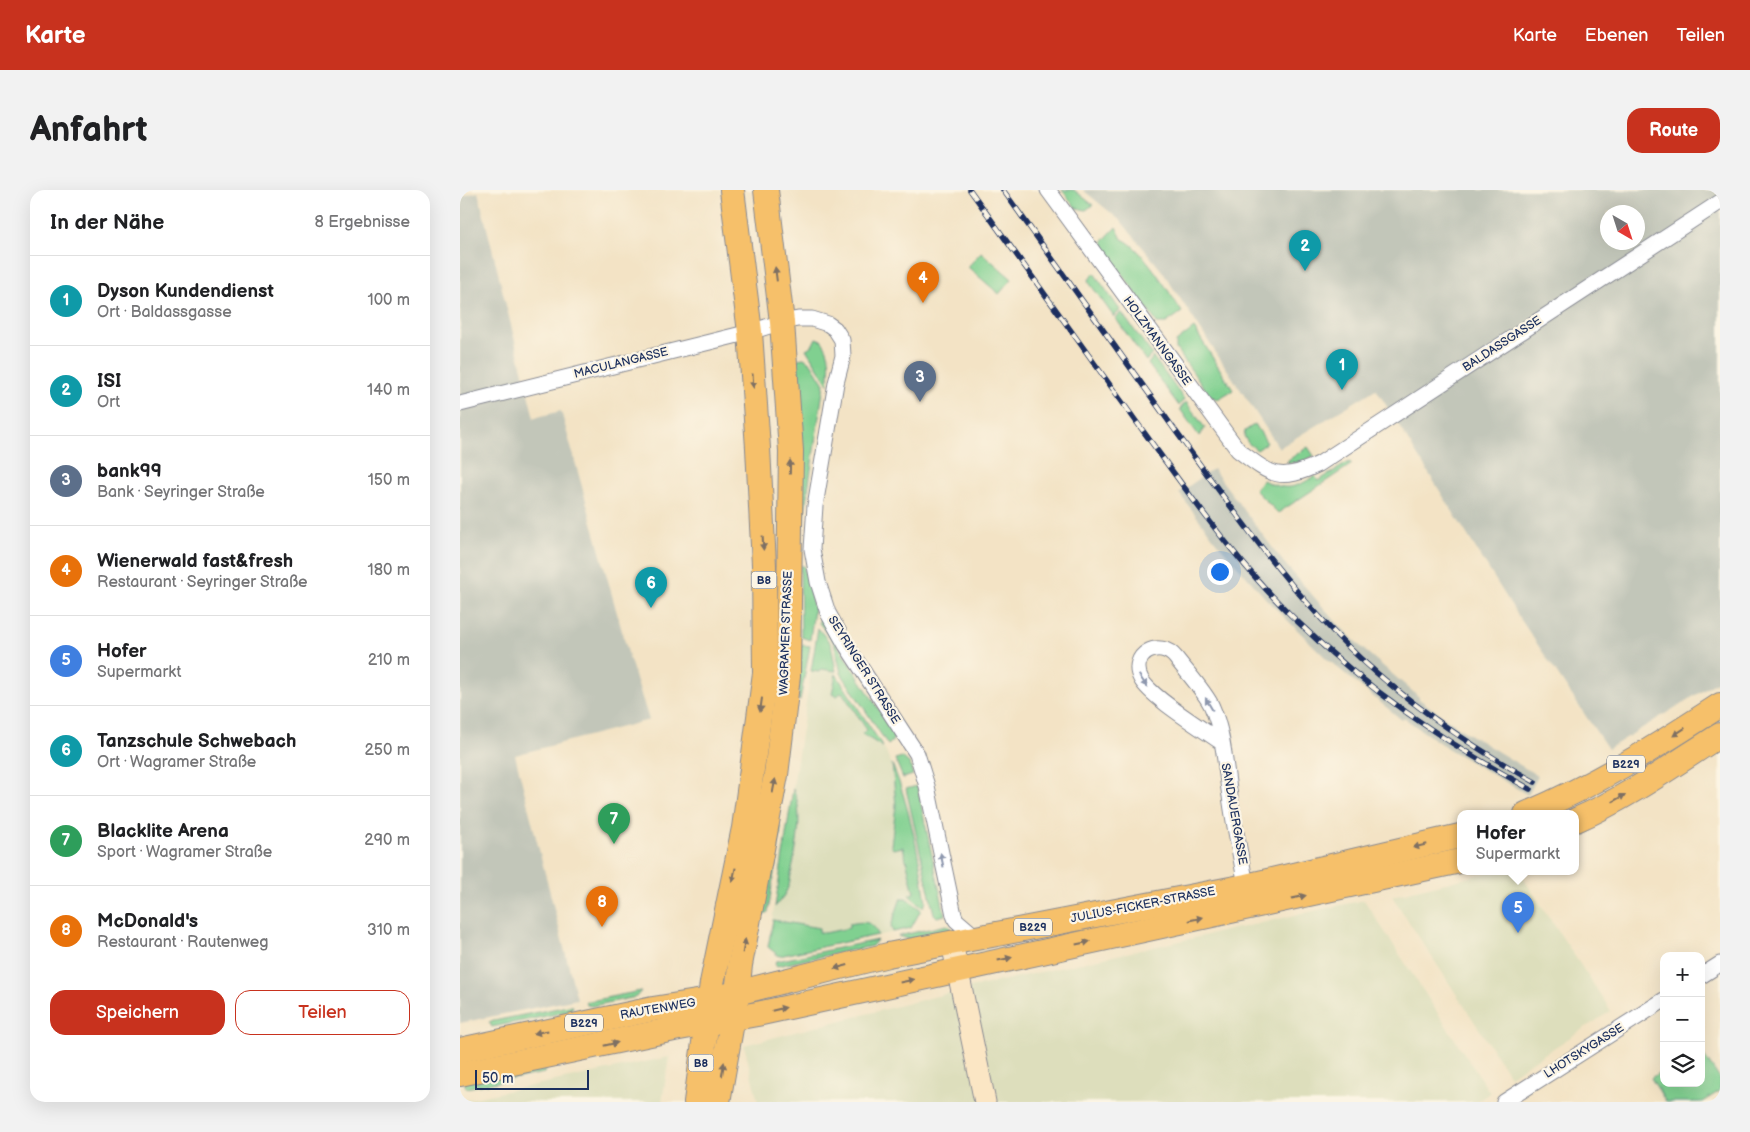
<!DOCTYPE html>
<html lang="de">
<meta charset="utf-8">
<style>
:root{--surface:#fff;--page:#f2f2f2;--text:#202124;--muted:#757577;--line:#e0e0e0;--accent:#c8321e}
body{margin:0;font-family:"Balsamiq Sans",sans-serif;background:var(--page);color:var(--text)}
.controls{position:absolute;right:15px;bottom:15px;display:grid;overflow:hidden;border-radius:10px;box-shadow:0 5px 20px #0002}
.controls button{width:45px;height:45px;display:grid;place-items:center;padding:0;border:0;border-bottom:1px solid var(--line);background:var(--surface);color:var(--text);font:25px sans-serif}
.compass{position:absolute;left:1140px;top:15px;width:45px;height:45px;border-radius:50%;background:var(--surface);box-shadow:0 5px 20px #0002;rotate:141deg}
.scale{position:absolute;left:15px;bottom:12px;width:114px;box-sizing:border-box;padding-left:5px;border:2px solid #1b2f5e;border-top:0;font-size:14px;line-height:18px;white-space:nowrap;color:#1b2f5e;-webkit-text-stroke:4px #fcf5e5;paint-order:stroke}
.you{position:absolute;left:759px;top:381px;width:18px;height:18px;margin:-12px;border:4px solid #fff;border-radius:50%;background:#1a73e8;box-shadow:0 0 0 8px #1a73e833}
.badge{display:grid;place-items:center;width:32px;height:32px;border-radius:50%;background:var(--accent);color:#fff;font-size:16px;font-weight:700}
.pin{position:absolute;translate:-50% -41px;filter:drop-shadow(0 1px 2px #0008)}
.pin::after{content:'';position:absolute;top:26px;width:18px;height:15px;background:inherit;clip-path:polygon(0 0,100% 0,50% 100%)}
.popup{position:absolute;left:997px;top:620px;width:122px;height:65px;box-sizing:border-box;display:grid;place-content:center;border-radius:10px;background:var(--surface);filter:drop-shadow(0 1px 4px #0005);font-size:16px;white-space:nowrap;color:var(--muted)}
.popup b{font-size:19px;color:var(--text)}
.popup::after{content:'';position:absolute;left:50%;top:100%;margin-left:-10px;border:10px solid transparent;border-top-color:var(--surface)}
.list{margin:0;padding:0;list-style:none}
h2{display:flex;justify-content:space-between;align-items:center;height:65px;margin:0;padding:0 20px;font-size:21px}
h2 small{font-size:16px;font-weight:400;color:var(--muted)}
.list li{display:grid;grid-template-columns:32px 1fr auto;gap:15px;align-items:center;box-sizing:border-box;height:90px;padding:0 20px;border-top:1px solid var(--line)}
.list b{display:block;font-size:19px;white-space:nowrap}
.list p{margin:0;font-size:16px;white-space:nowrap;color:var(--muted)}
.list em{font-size:16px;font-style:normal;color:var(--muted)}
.actions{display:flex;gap:10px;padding:15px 20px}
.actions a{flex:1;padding:11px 0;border:1px solid var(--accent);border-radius:15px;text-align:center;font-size:18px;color:var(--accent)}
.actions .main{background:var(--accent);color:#fff}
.icon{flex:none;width:28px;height:28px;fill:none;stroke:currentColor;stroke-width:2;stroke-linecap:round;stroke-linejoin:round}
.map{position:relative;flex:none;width:1260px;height:912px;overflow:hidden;border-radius:15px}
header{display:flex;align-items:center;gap:30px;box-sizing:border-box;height:70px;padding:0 25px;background:var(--accent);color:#fff}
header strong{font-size:24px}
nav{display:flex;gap:28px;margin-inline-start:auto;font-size:18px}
.intro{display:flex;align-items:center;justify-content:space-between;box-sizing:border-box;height:120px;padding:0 30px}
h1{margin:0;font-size:35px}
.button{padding:12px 22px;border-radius:15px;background:var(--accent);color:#fff;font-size:18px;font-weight:700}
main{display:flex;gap:30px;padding:0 30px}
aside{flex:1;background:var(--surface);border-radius:15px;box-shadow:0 5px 20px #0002}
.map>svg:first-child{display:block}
</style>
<header>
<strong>Karte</strong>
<nav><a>Karte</a><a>Ebenen</a><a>Teilen</a></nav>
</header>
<div class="intro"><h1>Anfahrt</h1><a class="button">Route</a></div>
<main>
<aside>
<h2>In der Nähe<small>8 Ergebnisse</small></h2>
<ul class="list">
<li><span class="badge" style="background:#0f9aa8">1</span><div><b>Dyson Kundendienst</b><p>Ort · Baldassgasse</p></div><em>100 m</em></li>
<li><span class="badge" style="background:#0f9aa8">2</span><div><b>ISI</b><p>Ort</p></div><em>140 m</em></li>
<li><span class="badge" style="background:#5c6f8a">3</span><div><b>bank99</b><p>Bank · Seyringer Straße</p></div><em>150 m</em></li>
<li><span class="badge" style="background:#e8710a">4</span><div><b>Wienerwald fast&amp;fresh</b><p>Restaurant · Seyringer Straße</p></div><em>180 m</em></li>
<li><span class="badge" style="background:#3f7fe0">5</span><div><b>Hofer</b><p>Supermarkt</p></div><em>210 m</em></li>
<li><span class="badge" style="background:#0f9aa8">6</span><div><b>Tanzschule Schwebach</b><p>Ort · Wagramer Straße</p></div><em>250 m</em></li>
<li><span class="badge" style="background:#2e9e5b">7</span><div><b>Blacklite Arena</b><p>Sport · Wagramer Straße</p></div><em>290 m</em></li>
<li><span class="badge" style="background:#e8710a">8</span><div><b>McDonald's</b><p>Restaurant · Rautenweg</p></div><em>310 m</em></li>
</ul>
<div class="actions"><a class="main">Speichern</a><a>Teilen</a></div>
</aside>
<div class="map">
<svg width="1260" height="912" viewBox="0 0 1260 912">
<rect width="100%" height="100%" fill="#fcf5e5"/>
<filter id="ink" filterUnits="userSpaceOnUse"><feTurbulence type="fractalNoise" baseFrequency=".02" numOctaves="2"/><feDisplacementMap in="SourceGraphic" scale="10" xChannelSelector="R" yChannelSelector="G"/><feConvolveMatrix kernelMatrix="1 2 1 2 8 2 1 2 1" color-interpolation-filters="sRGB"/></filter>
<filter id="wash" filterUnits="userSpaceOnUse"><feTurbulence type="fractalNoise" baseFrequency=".0096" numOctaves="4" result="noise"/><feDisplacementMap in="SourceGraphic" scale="20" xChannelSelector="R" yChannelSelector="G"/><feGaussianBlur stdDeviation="1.12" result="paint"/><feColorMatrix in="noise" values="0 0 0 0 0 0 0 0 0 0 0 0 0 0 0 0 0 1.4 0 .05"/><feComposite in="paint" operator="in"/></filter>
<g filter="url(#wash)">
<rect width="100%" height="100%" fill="#f3e3c5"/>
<g fill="#dddebc">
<path d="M361,479l15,2v3l45,69 11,21 13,36 21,102 -16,27 -131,27 -11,-9 4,-26 39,-250 8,1z"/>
<path d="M1031,682h28l92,139 -101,65 -118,-180z"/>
<path d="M904,710l126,193 -14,9h-718l-14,-57 217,-55z"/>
<path d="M209,867l-7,45h-202v-1z"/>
</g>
<g fill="#c2c6b9" fill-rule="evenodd">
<path d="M623,0h637v490l-112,69 -93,-138 -139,-222 -97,59 -117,-177 -41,-50zM1148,22h30v30h-30z"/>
<path d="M18,2l56,226 27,-7 69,249 19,60 -134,35 62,244 -117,24v-826z"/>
<path d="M753,279l71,94 54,61 24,24 57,49v2l40,29 79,48 -10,19 -81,-47 -43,-30 -2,2 -75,-61 -59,-58 -51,-58 -38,-50z"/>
</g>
<g fill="#80d090" stroke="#4e8077">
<path d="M602,0h12l19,15 -7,5 -10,-2z"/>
<path d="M656,37l6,12c20,8 47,53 60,73l-16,11h-9l-2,-3 -50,-70 -2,-9z"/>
<path d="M521,62l31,27 -13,15 -31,-27z"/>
<path d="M634,83l26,37 -6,7 -26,-36z"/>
<path d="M661,122l31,42 -6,7 -30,-42z"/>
<path d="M734,138l39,62 -15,9 -7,-2 -35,-48v-7z"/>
<path d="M356,148l5,2c11,13 9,28 7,44l-22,-35 6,-3z"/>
<path d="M693,167l31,42 -5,7 -31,-42z"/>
<path d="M344,168l7,5 13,21 -21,138h-4l2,-118 -4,-45z"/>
<path d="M726,212l19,26 -6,8 -19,-27z"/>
<path d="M795,234l12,19 -10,7 -9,-7 -4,-7 1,-5z"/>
<path d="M848,257l6,9 -13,6 -13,1v-3z"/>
<path d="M889,272l3,2 -74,49 -23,-23 8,-10c22,11 31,9 52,-4l3,5z"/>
<path d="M340,376h4l3,15 7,28 -4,31 -9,-3z"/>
<path d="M361,425l12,23 60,93c1,6 1,10 -5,14l-47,-72 -7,-31 -15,-19z"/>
<path d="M358,438l13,16 5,27 -15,-2 -2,3 -8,-1z"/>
<path d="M341,455l9,1 -10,54h-2z"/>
<path d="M376,484l47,73 -21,-13 5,-4 -25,-38 -5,4 -5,-2z"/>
<path d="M442,567l8,7 3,11 -10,3 -8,-19z"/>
<path d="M432,574c17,39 28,95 34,138l-3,5 -14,-12 5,-2 -11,-46 -10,2 -2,-3 5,-41z"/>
<path d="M457,596l28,129 -8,2 -3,-3 -28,-125z"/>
<path d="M333,599c13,26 1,68 -4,96l-4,9 -10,13z"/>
<path d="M319,635l2,2 -13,85 -7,4 -1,-3z"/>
<path d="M441,708h5l15,12 -10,18 -18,4 -2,-6z"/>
<path d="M313,730l46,8v4l6,1 24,-5v-4c13,-2 24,-5 29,11l-99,21 -11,-9z"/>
<path d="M487,735l9,9c-18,4 -41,9 -58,2z"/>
<path d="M417,750l-5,6 -96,20 -1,-4 2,-1z"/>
<path d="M181,801l-5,6 -44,9 -5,-1 -2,-3z"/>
<path d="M108,816h5l-2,4 -5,2 -74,15 -3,-5z"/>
<path d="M1241,861l19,28v12l-18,11h-36l-15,-24 13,-9v14h37z"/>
<path d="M85,880l-1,3 -78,15 -2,-7z"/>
</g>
</g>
<g filter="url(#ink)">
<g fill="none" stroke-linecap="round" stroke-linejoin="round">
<defs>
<g id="minor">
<path d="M588,0l190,260c33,25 41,33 81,14l401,-262"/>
<path d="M0,214l290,-72 32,-10 16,-3h14l16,5 7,5 7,11 1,16 -7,27 -21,123 -3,43 6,33 10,31 18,32 71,109 10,32 27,129 2,5 21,18"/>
<path d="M761,552c-18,-13 -71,-45 -80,-63 -13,-24 19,-42 35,-21 9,12 31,36 36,49 12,27 13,60 18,89 4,30 11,60 16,90"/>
<path d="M1241,786l19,-12"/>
<path d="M1044,912l160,-102"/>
</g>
<path id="secondary" d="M492,753l33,159"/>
<g id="primary">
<path d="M1066,624c71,-30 130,-67 194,-109"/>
<path d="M1116,630c51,-22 97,-55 144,-85"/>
<path d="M0,860l193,-41 56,-9 179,-45 358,-69 214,-50"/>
<path d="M0,884l214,-45 83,-15 703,-153"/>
<path d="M236,912l16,-119 32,-155 21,-155 -1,-108 -6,-117 -8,-116 -18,-142"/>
<path d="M258,912l19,-108 3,-29 36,-190 12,-99 3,-225 -9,-129 -16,-132"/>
</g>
</defs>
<use href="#minor" stroke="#878992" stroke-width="17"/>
<use href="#secondary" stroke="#878992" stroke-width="23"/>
<use href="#primary" stroke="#878992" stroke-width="26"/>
<use href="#minor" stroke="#fff" stroke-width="15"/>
<use href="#secondary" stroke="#fbe6c4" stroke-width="21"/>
<use href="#primary" stroke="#f6c06b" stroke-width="24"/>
<defs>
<g id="rail">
<path d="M510,0c56,78 112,156 168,234 50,68 98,139 160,198 72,70 145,119 232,167"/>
<path d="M543,0c58,81 116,162 174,243 57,78 113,159 183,225 53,49 112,89 175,124"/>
</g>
</defs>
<use href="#rail" stroke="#1b2f5e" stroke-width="5.5"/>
<use href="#rail" stroke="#fcf5e5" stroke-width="4" stroke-dasharray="11" stroke-linecap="butt"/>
</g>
<defs><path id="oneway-solid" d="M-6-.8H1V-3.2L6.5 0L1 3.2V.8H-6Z" transform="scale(1.25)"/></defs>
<g fill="#7e7064">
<use href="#oneway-solid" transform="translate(316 84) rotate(-97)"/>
<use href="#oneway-solid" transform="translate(293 191) rotate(86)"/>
<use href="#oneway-solid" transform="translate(330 277) rotate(-89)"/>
<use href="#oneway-solid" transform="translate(303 353) rotate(87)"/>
<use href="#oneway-solid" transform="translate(301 515) rotate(98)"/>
<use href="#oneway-solid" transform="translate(1219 542) rotate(147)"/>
<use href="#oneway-solid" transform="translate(314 596) rotate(-79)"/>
<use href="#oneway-solid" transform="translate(1159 608) rotate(-29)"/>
<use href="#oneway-solid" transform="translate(960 656) rotate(166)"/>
<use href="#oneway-solid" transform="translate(274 685) rotate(102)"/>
<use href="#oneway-solid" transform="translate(839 707) rotate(-12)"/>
<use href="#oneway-solid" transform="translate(736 729) rotate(-12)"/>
<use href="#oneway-solid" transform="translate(623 753) rotate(-12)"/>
<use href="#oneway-solid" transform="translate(284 756) rotate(-79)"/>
<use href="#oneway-solid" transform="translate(545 769) rotate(-12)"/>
<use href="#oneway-solid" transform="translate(381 777) rotate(165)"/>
<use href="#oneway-solid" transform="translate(447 791) rotate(-12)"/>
<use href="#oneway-solid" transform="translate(319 819) rotate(-13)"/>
<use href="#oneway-solid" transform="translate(81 842) rotate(168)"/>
<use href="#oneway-solid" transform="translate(151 854) rotate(-13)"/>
<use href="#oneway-solid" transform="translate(263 879) rotate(-81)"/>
</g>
<g fill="#8d97ae">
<use href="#oneway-solid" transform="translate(683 491) rotate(56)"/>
<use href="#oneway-solid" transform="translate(749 514) rotate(-120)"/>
<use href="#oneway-solid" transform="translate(482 670) rotate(-102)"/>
</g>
</g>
<g text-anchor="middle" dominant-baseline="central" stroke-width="4.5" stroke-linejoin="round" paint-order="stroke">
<g fill="#fcf5e5" stroke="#5e6a86" stroke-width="1">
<rect x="291.5" y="381.5" width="25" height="17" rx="4"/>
<rect x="1147" y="565.5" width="38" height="17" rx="4"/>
<rect x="554" y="728.5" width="38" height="17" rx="4"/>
<rect x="105" y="824.5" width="38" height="17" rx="4"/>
<rect x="228.5" y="864.5" width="25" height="17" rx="4"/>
</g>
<g font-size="11" font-weight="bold" fill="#1b2f5e">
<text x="304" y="390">B8</text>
<text x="1166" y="574">B229</text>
<text x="573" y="737">B229</text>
<text x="124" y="833">B229</text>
<text x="241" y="873">B8</text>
</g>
<g font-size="12" fill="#1b2f5e" stroke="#fcf5e5">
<text transform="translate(697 151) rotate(54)">HOLZMANNGASSE</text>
<text transform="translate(1042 154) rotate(-33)">BALDASSGASSE</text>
<text transform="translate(161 173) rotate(-14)">MACULANGASSE</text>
<text transform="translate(326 443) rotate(-88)">WAGRAMER STRASSE</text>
<text transform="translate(404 480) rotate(58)">SEYRINGER STRASSE</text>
<text transform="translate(774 624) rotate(80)">SANDAUERGASSE</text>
<text transform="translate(683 715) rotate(-11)">JULIUS-FICKER-STRASSE</text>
<text transform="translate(198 819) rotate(-10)">RAUTENWEG</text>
<text transform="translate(1124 861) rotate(-32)">LHOTSKYGASSE</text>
</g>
</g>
</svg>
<div class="controls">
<button>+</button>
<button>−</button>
<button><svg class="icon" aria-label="layers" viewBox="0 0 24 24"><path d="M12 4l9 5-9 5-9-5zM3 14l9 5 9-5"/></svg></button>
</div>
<svg class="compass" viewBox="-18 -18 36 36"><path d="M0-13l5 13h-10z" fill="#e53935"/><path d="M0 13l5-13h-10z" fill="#757577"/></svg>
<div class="scale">50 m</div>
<div class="you"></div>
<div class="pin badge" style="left:882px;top:200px;background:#0f9aa8">1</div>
<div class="pin badge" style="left:845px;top:81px;background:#0f9aa8">2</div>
<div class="pin badge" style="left:460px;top:212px;background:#5c6f8a">3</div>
<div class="pin badge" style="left:463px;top:113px;background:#e8710a">4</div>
<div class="pin badge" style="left:1058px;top:743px;background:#3f7fe0">5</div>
<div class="popup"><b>Hofer</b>Supermarkt</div>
<div class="pin badge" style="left:191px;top:418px;background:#0f9aa8">6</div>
<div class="pin badge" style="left:154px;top:654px;background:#2e9e5b">7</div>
<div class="pin badge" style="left:142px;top:737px;background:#e8710a">8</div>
</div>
</main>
